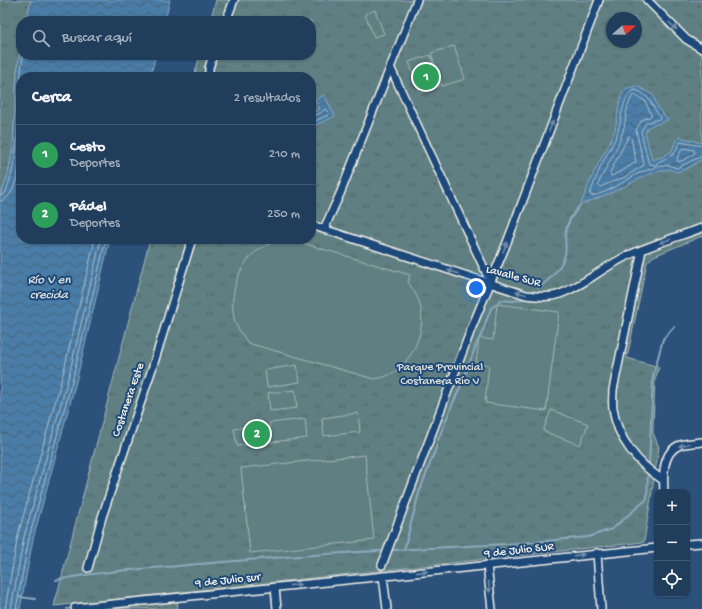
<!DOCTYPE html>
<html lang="es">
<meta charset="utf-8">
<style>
:root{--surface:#213d5c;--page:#294462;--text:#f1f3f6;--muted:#a2aebb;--line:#3e5672;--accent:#bca0f2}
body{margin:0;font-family:"Gochi Hand",sans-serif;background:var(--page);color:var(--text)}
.controls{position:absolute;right:12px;bottom:12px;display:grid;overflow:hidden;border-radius:8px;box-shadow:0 1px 3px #0004}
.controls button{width:36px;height:36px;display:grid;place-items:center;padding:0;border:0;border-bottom:1px solid var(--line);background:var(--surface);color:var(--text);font:20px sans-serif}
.compass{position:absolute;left:606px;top:12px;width:36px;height:36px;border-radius:50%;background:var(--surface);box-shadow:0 1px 3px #0004;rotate:70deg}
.you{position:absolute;left:476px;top:288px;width:14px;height:14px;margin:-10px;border:3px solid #fff;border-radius:50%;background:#1a73e8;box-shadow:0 0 0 6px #1a73e833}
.badge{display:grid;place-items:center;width:26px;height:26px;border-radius:50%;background:var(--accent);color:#fff;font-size:13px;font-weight:700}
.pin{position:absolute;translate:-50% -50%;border:2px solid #fff;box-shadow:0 1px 4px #0006}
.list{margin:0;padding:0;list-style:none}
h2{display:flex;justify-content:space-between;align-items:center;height:52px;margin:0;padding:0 16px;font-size:17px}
h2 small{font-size:13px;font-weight:400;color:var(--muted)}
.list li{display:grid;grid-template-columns:26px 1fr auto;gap:12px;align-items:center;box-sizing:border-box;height:60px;padding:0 16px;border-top:1px solid var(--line)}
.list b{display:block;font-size:15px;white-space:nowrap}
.list p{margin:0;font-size:13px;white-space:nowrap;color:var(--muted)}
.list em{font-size:13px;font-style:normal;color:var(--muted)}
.icon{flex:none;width:22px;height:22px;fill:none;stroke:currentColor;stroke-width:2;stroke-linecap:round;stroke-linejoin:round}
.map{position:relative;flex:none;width:702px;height:609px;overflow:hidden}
.search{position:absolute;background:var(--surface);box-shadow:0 1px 3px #0004;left:16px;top:16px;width:300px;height:44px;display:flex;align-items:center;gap:10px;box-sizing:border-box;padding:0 14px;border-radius:16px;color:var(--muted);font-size:15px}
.panel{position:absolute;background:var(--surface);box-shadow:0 1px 3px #0004;left:16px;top:72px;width:300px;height:172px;border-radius:16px}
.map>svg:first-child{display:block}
</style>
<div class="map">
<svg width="702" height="609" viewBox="0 0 702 609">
<defs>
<pattern id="grass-dots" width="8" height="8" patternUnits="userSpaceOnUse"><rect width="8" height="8" fill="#5e7f83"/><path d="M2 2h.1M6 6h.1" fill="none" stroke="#556668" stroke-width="1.8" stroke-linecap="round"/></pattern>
<pattern id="park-tufts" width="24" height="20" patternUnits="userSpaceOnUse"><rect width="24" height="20" fill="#5e7f83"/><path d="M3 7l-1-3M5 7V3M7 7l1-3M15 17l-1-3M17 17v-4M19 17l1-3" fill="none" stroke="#556668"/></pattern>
<pattern id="water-waves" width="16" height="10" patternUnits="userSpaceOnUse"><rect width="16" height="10" fill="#497ba6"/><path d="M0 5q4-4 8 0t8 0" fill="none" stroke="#49647b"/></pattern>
</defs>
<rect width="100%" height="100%" fill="#2c517b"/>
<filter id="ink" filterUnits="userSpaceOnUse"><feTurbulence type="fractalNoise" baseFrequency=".025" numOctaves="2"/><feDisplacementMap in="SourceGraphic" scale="8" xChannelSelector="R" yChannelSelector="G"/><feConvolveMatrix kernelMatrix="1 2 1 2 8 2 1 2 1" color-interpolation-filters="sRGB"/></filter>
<g filter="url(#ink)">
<path fill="url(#grass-dots)" stroke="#a9b8b6" d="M177,598l1,11h-112l9,-1z"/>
<g fill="url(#park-tufts)" stroke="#a9b8b6" fill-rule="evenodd">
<path d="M0,0h31l-5,21h-5v23l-4,28 -4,76 -5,27 -8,22z"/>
<path d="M216,0h486v236l-48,20 -7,6 -20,96 32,9 -4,13 -2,47v6l6,14 -15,95 -590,64 96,-367h161v-162h-117l6,-22h111v-34h-101zM612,18h24v24h-24z"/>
</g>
<g fill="#5e7f83" stroke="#a9b8b6">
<path d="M375,10l9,24 -10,3 -9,-23z"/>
<path d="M454,46l11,33 -23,7 -11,-33z"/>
<path d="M430,55l10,31 -20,7 -11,-31z"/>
<path d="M279,239h10l121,36 -2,7c6,8 11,17 13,27 5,29 -16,68 -47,70l-126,-36c-4,-6 -10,-13 -13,-21 -9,-31 8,-75 43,-80z"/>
<path d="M497,304l62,8 -13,99 -61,-8 4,-38 -13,-2 3,-25 14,2z"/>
<path d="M297,365l3,17 -33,5 -2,-17z"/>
<path d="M295,390l2,18 -27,3 -2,-18z"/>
<path d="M551,410l37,14 -8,21 -37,-14z"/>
<path d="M358,413l2,19 -36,4 -2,-18z"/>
<path d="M305,419l2,19 -36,4 -2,-19z"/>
<path d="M261,424l2,18 -11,2 -2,-18z"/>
<path d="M245,427l2,18 -10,1 -3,-17z"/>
<path d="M365,455l9,85 -124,13 -9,-85z"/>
</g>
<g fill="url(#water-waves)" stroke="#8daac0">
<path d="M31,0h139l-5,21h-139z"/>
<path d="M21,44v11h135l-6,22h-129v162h89l-33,139 -44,161 -13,70h-20v-412l8,-22 5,-27 4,-76z"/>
<path d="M637,86l16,9 5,13 10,12 -20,7 -3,5 7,28 10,-3 10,-6 4,-11 3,-3 23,6v16l-14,9 -11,4 -9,-3 -21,6 -34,17 -33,13c5,-9 8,-19 12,-28 7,-17 18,-31 23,-48 3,-12 3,-26 8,-37 3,-5 8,-5 14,-6z"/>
<path d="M324,95l11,21 -23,11 -1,-3v-11l9,-4 -5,-9z"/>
</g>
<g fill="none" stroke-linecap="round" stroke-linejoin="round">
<g stroke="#b0c2ce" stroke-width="1">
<path d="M636,90c15,6 15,15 24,27l-1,2 -13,4 -5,8 7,30 2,3 5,1v2c-5,3 -12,4 -18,7 -14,8 -29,19 -46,22l-1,-2c4,-11 8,-22 13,-32 6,-12 13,-22 16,-35 3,-10 4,-36 17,-37z"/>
<path d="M634,95l11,6 6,13v2l-9,4 -6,10 8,35 -19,12 -25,10 -2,-2 2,-5c8,-16 18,-32 23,-49 3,-9 3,-30 11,-36z"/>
<path d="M311,117l10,-4 4,-4 4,4 -1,2 -17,8"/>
<path d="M629,136l2,2 5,24 -14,9 -11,5 -1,-3z"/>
<path d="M702,146l-22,-4 -6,12 -17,9 -1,2 2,2 10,-2 9,3 25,-12"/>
<path d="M683,148l11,2 1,3 -11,7 -6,2 -1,-3z"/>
<path d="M0,196l5,-2c18,-46 11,-92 18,-139"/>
<path d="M0,201c15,-1 19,-33 21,-45"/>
<path d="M5,609l13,-74 45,-161 32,-135"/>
<path d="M11,609l13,-72 45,-162 32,-136"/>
<path d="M16,609l13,-71 44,-161 33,-138"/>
</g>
<g stroke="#8daac0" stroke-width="2">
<path d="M538,288c12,-8 22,-18 27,-33 2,-8 -1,-17 1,-25 2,-10 8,-17 14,-25"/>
<path d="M438,440l14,-35 11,-24 13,-36 6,-12 9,-25 6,-4 3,-4 13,1 10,-2"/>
<path d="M649,466l4,-90 10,-37 11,-12"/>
<path d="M393,550l129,-7 66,-6 24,-8 35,-30 1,-28"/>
<path d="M404,550l15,-57 18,-48"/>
<path d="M56,580c40,-8 81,-11 121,-14 68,-6 136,-12 204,-15"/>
<path d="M20,597l15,2"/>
</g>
<defs>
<g id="minor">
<path d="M647,0l39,39 16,10"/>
<path d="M226,21l8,-21"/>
<path d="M391,69l100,214"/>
<path d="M209,77v-9l4,-13"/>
<path d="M311,225l215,70c10,1 21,3 31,0 25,-8 46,-28 70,-39 24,-11 50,-19 75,-28"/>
<path d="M324,229l16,-35 77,-194"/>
<path d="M642,250l-29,140c0,6 -1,12 0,18 4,31 25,56 50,72"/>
<path d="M664,492c-1,-16 -2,-40 16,-47 7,-2 15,-2 22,-3"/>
<path d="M687,544l15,-1"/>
<path d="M597,553l4,56"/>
<path d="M382,565l90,-238 34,-82 93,-245"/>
<path d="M487,565l5,44"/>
<path d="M88,568l14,-51 51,-151 39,-127"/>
<path d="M383,576l4,33"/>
<path d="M275,587l2,22"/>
<path d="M75,608l582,-60"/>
</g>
</defs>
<use href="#minor" stroke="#f4f1e8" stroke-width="10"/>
<use href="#minor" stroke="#1f4a7a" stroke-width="7"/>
</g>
<defs><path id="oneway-solid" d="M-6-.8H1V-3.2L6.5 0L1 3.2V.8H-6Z"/></defs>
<g fill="#748da6">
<use href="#oneway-solid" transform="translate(673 26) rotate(44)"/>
<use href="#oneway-solid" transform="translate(551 126) rotate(-69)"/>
<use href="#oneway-solid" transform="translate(665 241) rotate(160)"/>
<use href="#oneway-solid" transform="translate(505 247) rotate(-69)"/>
<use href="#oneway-solid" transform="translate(453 272) rotate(-162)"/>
<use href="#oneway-solid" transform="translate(521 293) rotate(-164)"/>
<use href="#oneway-solid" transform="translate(684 445) rotate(165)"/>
<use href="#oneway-solid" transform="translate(579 555) rotate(-6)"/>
<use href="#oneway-solid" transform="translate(422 572) rotate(-6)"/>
<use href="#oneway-solid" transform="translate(295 585) rotate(-6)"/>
<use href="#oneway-solid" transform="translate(489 587) rotate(84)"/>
</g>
</g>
<g text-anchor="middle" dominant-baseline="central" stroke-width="4" stroke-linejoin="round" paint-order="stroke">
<g font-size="12" fill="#f4f1e8" stroke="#1f4a7a">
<text transform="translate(513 277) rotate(15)">Lavalle SUR</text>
<text transform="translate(129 400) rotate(-71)">Costanera Este</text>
<text transform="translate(519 551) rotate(-6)">9 de Julio SUR</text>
<text transform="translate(228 581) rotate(-6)">9 de Julio sur</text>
</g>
<g font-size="12" fill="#dee0d9" stroke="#1f4a7a">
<text x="440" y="368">Parque Provincial<tspan x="440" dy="14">Costanera Río V</tspan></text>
</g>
<g font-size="13" font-style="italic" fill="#dadfde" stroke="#1f4a7a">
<text x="49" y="280">Río V en<tspan x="49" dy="15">crecida</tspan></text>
</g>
</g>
</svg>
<div class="controls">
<button>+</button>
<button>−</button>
<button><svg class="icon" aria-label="locate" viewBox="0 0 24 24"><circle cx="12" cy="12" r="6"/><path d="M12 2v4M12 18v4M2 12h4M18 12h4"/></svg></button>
</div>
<svg class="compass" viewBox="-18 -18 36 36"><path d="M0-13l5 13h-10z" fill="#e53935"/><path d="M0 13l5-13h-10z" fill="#a2aebb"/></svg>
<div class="you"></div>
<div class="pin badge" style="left:426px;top:77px;background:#2e9e5b">1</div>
<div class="pin badge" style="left:257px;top:434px;background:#2e9e5b">2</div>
<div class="search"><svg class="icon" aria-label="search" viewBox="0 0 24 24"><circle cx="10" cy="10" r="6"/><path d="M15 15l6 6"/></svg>Buscar aquí</div>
<section class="panel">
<h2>Cerca<small>2 resultados</small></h2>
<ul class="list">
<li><span class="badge" style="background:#2e9e5b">1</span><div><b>Cesto</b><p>Deportes</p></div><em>210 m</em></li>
<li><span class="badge" style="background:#2e9e5b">2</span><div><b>Pádel</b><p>Deportes</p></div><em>250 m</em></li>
</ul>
</section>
</div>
